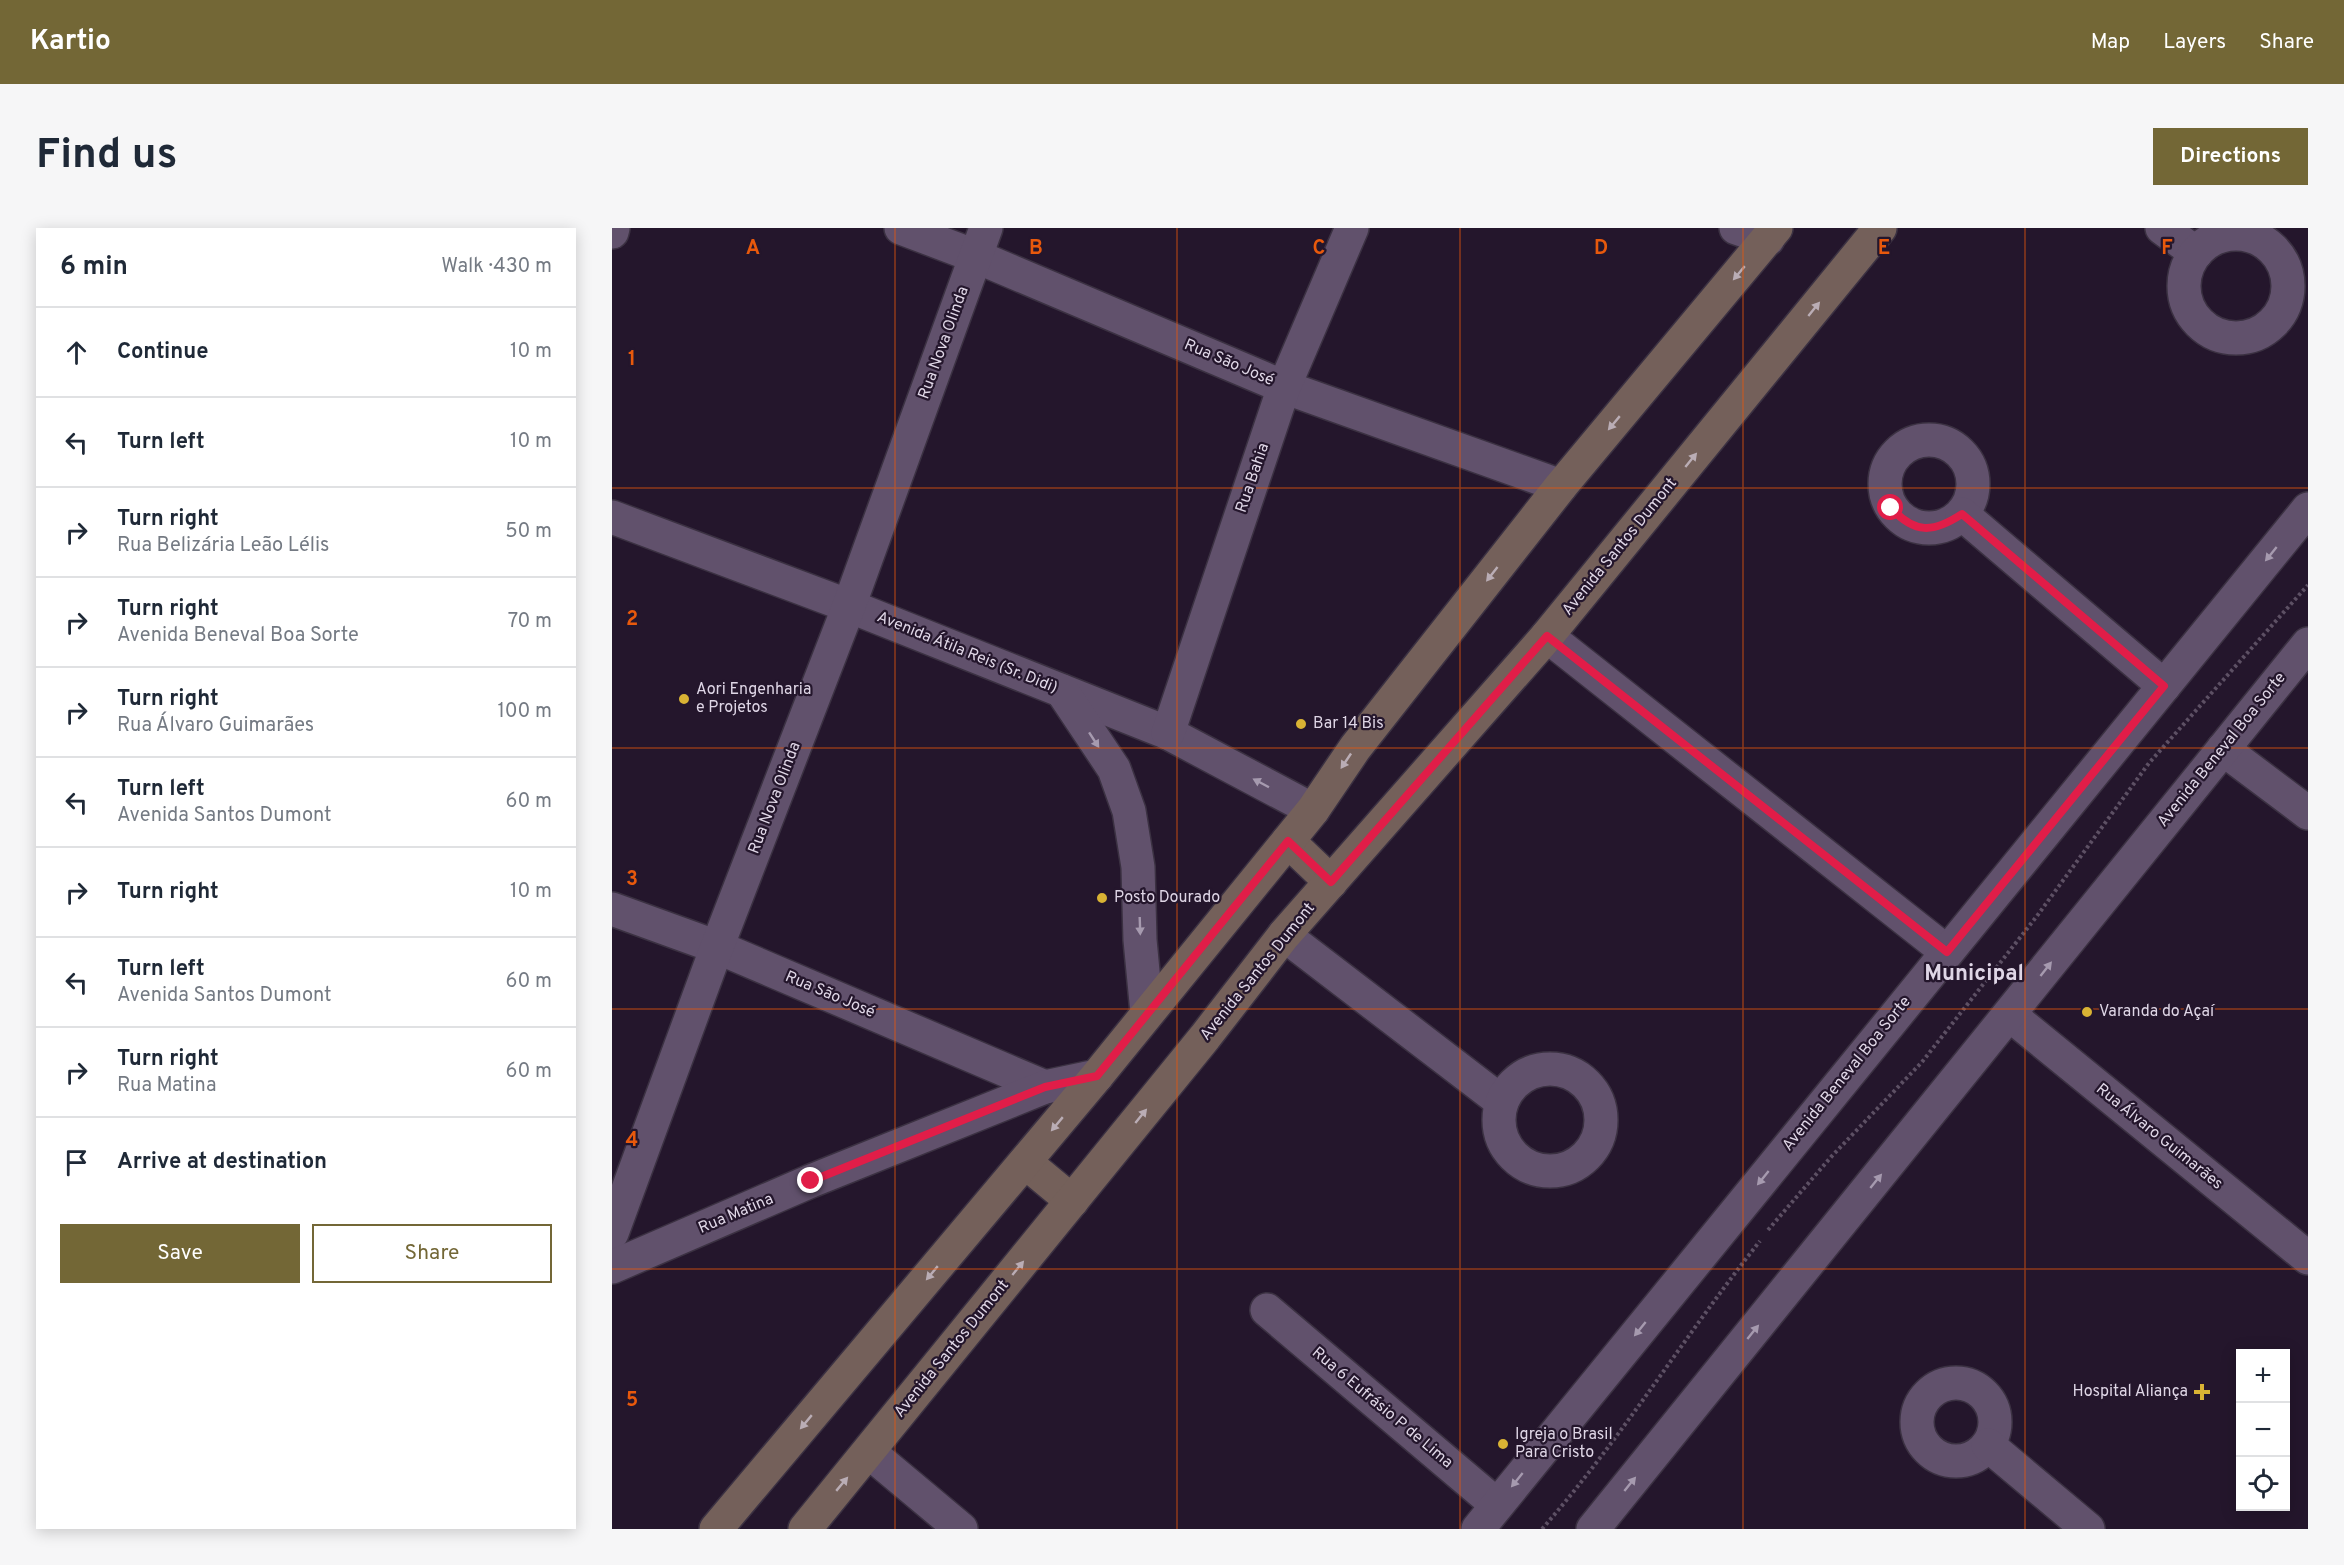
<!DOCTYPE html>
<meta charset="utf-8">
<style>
:root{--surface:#fff;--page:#f6f6f7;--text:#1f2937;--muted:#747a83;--line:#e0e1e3;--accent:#736736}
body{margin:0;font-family:Overpass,sans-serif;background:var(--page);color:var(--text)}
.controls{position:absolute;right:18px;bottom:18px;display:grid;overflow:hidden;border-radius:0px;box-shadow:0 3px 15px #0003}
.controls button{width:54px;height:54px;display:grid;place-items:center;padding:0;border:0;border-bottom:2px solid var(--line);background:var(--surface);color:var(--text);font:30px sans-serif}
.stop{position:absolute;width:18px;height:18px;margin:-14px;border:4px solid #e11d48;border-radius:50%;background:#fff}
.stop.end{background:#e11d48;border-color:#fff;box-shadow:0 2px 6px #0008}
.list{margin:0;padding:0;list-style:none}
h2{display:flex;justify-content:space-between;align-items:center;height:78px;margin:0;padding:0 24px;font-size:26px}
h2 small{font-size:20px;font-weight:400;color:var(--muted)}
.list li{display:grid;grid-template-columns:39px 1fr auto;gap:18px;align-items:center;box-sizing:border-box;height:90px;padding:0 24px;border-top:2px solid var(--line)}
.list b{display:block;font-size:22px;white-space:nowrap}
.list p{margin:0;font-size:20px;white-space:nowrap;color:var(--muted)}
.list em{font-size:20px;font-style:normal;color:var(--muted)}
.actions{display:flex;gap:12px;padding:18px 24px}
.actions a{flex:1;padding:14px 0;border:2px solid var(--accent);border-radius:0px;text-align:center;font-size:21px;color:var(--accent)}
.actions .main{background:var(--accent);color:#fff}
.icon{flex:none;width:33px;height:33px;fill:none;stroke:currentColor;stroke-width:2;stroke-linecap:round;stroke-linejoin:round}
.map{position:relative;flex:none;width:1696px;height:1301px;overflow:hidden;border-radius:0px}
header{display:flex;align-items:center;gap:36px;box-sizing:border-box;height:84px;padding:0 30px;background:var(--accent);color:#fff}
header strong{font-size:28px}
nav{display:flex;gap:33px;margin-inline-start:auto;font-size:21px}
.intro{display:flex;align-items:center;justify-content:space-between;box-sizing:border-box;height:144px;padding:0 36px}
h1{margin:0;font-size:42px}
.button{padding:15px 27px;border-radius:0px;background:var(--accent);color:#fff;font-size:21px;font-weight:700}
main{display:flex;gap:36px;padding:0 36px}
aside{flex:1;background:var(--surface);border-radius:0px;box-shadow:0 3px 15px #0003}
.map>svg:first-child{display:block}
</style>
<header>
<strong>Kartio</strong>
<nav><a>Map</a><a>Layers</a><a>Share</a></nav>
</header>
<div class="intro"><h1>Find us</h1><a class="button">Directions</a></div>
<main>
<aside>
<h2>6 min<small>Walk · 430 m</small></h2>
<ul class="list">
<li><svg class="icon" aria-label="ahead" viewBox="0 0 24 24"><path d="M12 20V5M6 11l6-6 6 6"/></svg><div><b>Continue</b></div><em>10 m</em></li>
<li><svg class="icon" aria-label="left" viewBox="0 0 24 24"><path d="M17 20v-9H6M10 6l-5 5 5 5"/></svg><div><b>Turn left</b></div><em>10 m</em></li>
<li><svg class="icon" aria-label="right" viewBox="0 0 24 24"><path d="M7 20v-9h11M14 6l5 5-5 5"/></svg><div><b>Turn right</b><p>Rua Belizária Leão Lélis</p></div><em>50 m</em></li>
<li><svg class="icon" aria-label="right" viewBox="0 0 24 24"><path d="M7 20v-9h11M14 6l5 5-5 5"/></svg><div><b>Turn right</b><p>Avenida Beneval Boa Sorte</p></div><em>70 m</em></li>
<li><svg class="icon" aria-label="right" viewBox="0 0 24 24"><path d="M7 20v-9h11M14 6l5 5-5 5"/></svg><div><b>Turn right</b><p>Rua Álvaro Guimarães</p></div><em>100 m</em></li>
<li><svg class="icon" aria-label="left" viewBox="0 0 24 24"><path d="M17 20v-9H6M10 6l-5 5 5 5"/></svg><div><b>Turn left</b><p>Avenida Santos Dumont</p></div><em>60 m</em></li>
<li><svg class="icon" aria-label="right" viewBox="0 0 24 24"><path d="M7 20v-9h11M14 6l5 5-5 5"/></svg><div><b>Turn right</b></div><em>10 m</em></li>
<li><svg class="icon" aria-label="left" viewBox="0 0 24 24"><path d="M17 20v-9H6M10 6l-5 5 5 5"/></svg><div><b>Turn left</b><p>Avenida Santos Dumont</p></div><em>60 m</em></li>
<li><svg class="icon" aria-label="right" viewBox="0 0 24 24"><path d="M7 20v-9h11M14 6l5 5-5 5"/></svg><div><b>Turn right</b><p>Rua Matina</p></div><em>60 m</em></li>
<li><svg class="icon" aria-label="arrive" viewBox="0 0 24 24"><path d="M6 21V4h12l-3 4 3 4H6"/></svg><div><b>Arrive at destination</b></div></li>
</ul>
<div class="actions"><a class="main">Save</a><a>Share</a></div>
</aside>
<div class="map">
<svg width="1696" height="1301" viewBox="0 0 1696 1301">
<rect width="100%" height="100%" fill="#24162c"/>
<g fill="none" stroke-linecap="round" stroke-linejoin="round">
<defs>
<g id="minor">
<path d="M289,0l74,28 309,131 277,99"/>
<path d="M1124,0l32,11"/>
<path d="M1550,0l34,25"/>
<path d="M0,4l1,-4"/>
<circle cx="1624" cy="58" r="52"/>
<circle cx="1317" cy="256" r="44"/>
<path d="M1350,286l202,172"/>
<path d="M0,289l237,89 319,127 145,77"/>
<path d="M935,408l400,316"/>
<path d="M450,463l52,78 15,42 9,56 2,73 7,73"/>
<path d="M556,505l116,-346 68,-159"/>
<path d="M1611,521l85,64"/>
<path d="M0,681l105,38 328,140"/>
<path d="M672,707l218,167"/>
<path d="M1398,787l298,243"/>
<circle cx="938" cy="892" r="51"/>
<path d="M0,1005l105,-286 132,-341 137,-378"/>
<path d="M0,1039l199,-86 234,-94 52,-11"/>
<path d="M655,1082l230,195"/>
<circle cx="1344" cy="1194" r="39"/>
<path d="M1376,1217l100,84"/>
<path d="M257,1224l92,77"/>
</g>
<g id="tertiary">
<path d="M866,1301l830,-1020"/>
<path d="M981,1301l715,-885"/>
</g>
<g id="secondary">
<path d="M676,613l43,41"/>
<path d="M413,934l47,39"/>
<path d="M104,1301l381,-453 216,-266 42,-62 206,-262 215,-258"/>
<path d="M193,1301l400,-492 79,-102 263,-299 333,-408"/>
</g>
</defs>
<use href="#minor" stroke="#3b3142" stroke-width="36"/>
<use href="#tertiary" stroke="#3b3142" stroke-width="36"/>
<use href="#secondary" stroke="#3b3142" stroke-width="36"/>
<g stroke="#5d5064" stroke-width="4" stroke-dasharray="3 3" stroke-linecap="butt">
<path d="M1156,1002l63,-73 91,-95 115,-146 112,-153 159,-178"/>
<path d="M930,1301c80,-91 143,-194 218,-288"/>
</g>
<use href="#minor" stroke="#61516c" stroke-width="33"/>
<use href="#tertiary" stroke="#61516c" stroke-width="33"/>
<use href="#secondary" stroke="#74605a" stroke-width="33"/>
</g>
<defs><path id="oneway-solid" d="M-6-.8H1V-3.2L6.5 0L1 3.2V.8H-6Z" transform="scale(1.5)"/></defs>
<g fill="#baadb5">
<use href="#oneway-solid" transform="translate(1127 45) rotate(130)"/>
<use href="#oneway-solid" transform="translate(1202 81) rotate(-51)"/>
<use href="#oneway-solid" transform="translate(1002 195) rotate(130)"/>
<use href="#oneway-solid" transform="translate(1079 232) rotate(-51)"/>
<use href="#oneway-solid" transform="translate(880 346) rotate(128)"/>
<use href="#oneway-solid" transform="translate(734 533) rotate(124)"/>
<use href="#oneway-solid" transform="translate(529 888) rotate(-51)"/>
<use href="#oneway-solid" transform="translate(445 896) rotate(130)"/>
<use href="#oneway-solid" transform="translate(406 1040) rotate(-51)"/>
<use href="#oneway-solid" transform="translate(320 1045) rotate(130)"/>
<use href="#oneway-solid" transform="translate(194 1194) rotate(130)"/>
<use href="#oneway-solid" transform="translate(230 1256) rotate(-50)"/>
</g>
<g fill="#a69aaf">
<use href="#oneway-solid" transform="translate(1659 326) rotate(129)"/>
<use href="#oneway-solid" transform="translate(482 512) rotate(57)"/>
<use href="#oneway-solid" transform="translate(649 555) rotate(-152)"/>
<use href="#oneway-solid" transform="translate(528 698) rotate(88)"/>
<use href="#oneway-solid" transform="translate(1434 741) rotate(-52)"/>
<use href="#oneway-solid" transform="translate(1151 950) rotate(129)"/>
<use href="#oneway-solid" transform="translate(1264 953) rotate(-51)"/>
<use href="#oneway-solid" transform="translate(1028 1101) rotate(129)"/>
<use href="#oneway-solid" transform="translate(1141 1104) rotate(-51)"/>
<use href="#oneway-solid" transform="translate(905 1252) rotate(129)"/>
<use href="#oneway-solid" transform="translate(1018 1256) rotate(-51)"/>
</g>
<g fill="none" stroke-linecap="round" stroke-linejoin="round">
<path stroke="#e11d48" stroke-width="8" d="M199,953l234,-94 52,-11 191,-235 43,41 216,-246 400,316 217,-266 -202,-172c-29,19 -47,20 -71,-6"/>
</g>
<path fill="none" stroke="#e8590c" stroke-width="1.5" stroke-opacity="0.55" d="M283,0v1301M565,0v1301M848,0v1301M1131,0v1301M1413,0v1301M0,260h1696M0,520h1696M0,781h1696M0,1041h1696"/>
<g fill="#d9b334" stroke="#24162c" stroke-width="2">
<circle cx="72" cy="471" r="6"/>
<circle cx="689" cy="496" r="6"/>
<circle cx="490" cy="670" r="6"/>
<circle cx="1475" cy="784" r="6"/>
<path d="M1587 1155h6v6h6v6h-6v6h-6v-6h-6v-6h6z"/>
<circle cx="891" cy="1216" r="6"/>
</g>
<g text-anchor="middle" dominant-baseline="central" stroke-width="4.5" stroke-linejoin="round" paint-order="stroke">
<g font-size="16" fill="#dfd6e6" stroke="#24162c">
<text transform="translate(332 115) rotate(-70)">Rua Nova Olinda</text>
<text transform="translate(617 135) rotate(23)">Rua São José</text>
<text transform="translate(641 250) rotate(-71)">Rua Bahia</text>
<text transform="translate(1008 319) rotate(-51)">Avenida Santos Dumont</text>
<text transform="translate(355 425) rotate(22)">Avenida Átila Reis (Sr. Didi)</text>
<text transform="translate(1610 522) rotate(-51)">Avenida Beneval Boa Sorte</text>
<text transform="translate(163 570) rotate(-69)">Rua Nova Olinda</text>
<text transform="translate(646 744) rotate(-51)">Avenida Santos Dumont</text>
<text transform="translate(218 767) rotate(23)">Rua São José</text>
<text transform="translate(1235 846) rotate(-51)">Avenida Beneval Boa Sorte</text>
<text transform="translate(1547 909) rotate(39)">Rua Álvaro Guimarães</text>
<text transform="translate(124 986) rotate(-23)">Rua Matina</text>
<text transform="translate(340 1121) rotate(-51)">Avenida Santos Dumont</text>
<text transform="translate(770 1180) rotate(40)">Rua 6 Eufrásio P de Lima</text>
</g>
<g font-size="16" fill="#dfd6e6" stroke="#24162c" text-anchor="start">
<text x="84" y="462">Aori Engenharia<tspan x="84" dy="18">e Projetos</tspan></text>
<text x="701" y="496">Bar 14 Bis</text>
<text x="502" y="670">Posto Dourado</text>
<text x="1487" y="784">Varanda do Açaí</text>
<text x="1576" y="1164" text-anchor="end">Hospital Aliança</text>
<text x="903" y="1207">Igreja o Brasil<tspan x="903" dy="18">Para Cristo</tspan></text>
</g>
<g font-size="22" font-weight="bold" fill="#dfd6e6" stroke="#24162c">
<text x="1362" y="746">Municipal</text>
</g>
</g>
<g font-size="20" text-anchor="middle" font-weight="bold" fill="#e8590c" stroke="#24162c" stroke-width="4.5" stroke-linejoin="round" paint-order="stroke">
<text x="141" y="26">A</text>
<text x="424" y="26">B</text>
<text x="707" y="26">C</text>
<text x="989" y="26">D</text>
<text x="1272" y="26">E</text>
<text x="1555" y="26">F</text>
<text x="20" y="137">1</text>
<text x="20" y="397">2</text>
<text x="20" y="657">3</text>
<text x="20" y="918">4</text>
<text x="20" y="1178">5</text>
</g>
</svg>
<div class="controls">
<button>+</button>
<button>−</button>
<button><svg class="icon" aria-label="locate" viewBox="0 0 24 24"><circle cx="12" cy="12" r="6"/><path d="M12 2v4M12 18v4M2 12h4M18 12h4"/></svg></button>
</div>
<div class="stop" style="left:1279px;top:280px"></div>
<div class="stop end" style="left:199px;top:953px"></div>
</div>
</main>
